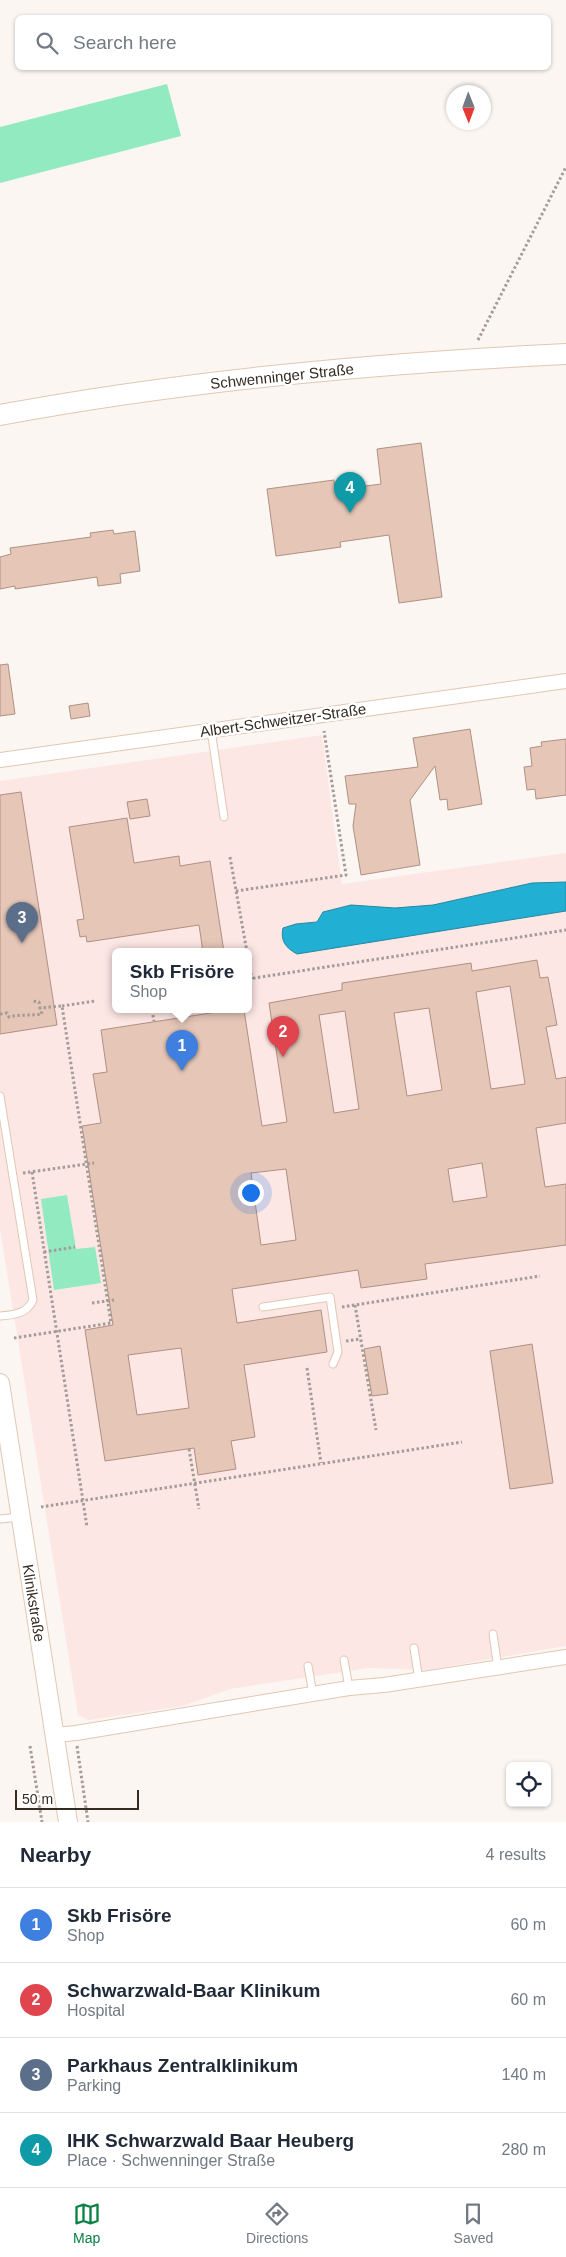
<!DOCTYPE html>
<meta charset="utf-8">
<style>
:root{--surface:#fff;--page:#f2f2f3;--text:#1f2937;--muted:#747a83;--line:#e0e1e3;--accent:#0b8043}
body{margin:0;font-family:Helvetica,sans-serif;background:var(--page);color:var(--text)}
.controls{position:absolute;right:15px;bottom:15px;display:grid;overflow:hidden;border-radius:8px;box-shadow:0 1px 4px #0004}
.controls button{width:45px;height:45px;display:grid;place-items:center;padding:0;border:0;border-bottom:1px solid var(--line);background:var(--surface);color:var(--text);font:25px sans-serif}
.compass{position:absolute;left:446px;top:85px;width:45px;height:45px;border-radius:50%;background:var(--surface);box-shadow:0 1px 4px #0004;rotate:179deg}
.scale{position:absolute;left:15px;bottom:12px;width:124px;box-sizing:border-box;padding-left:5px;border:2px solid #342b23;border-top:0;font-size:14px;line-height:18px;white-space:nowrap;color:#342b23;-webkit-text-stroke:4px #fff;paint-order:stroke}
.you{position:absolute;left:250px;top:1192px;width:18px;height:18px;margin:-12px;border:4px solid #fff;border-radius:50%;background:#1a73e8;box-shadow:0 0 0 8px #1a73e833}
.badge{display:grid;place-items:center;width:32px;height:32px;border-radius:50%;background:var(--accent);color:#fff;font-size:16px;font-weight:700}
.pin{position:absolute;translate:-50% -41px;filter:drop-shadow(0 1px 2px #0008)}
.pin::after{content:'';position:absolute;top:26px;width:18px;height:15px;background:inherit;clip-path:polygon(0 0,100% 0,50% 100%)}
.popup{position:absolute;left:112px;top:948px;width:140px;height:65px;box-sizing:border-box;display:grid;place-content:center;border-radius:8px;background:var(--surface);filter:drop-shadow(0 1px 4px #0005);font-size:16px;white-space:nowrap;color:var(--muted)}
.popup b{font-size:19px;color:var(--text)}
.popup::after{content:'';position:absolute;left:50%;top:100%;margin-left:-10px;border:10px solid transparent;border-top-color:var(--surface)}
.list{margin:0;padding:0;list-style:none}
h2{display:flex;justify-content:space-between;align-items:center;height:65px;margin:0;padding:0 20px;font-size:21px}
h2 small{font-size:16px;font-weight:400;color:var(--muted)}
.list li{display:grid;grid-template-columns:32px 1fr auto;gap:15px;align-items:center;box-sizing:border-box;height:75px;padding:0 20px;border-top:1px solid var(--line)}
.list b{display:block;font-size:19px;white-space:nowrap}
.list p{margin:0;font-size:16px;white-space:nowrap;color:var(--muted)}
.list em{font-size:16px;font-style:normal;color:var(--muted)}
.icon{flex:none;width:28px;height:28px;fill:none;stroke:currentColor;stroke-width:2;stroke-linecap:round;stroke-linejoin:round}
.map{position:relative;flex:none;width:566px;height:1822px;overflow:hidden}
.search{position:absolute;background:var(--surface);box-shadow:0 1px 4px #0004;left:15px;right:15px;top:15px;height:55px;display:flex;align-items:center;gap:12px;box-sizing:border-box;padding:0 18px;border-radius:8px;color:var(--muted);font-size:19px}
.sheet{height:365px;background:var(--surface)}
nav{display:flex;justify-content:space-around;align-items:center;box-sizing:border-box;height:70px;border-top:1px solid var(--line);background:var(--surface);font-size:14px;color:var(--muted)}
nav a{display:grid;justify-items:center;gap:2px}
nav .on{color:var(--accent)}
.map>svg:first-child{display:block}
</style>
<div class="map">
<svg width="566" height="1822" viewBox="0 0 566 1822">
<rect width="100%" height="100%" fill="#fbf6f2"/>
<path fill="#fde7e5" fill-rule="evenodd" d="M322,735l20,149 224,-31v793l-138,24 -60,-2 -138,21 -47,17 -94,14 -11,-5 -78,-486v-448zM116,952h132v58h-132z"/>
<g fill="#92eac1">
<path d="M167,84l14,52 -181,47v-56z"/>
<path d="M67,1195l9,54 19,-2 6,36 -47,7 -13,-91z"/>
</g>
<path fill="#21afd3" stroke="#27879e" d="M566,882v29l-269,43c-11,-6 -17,-13 -14,-26l13,-4 21,-2 6,-10 28,-7 44,3 38,-3 99,-22z"/>
<g fill="#e5c6b7" stroke="#ae9183" fill-rule="evenodd">
<path d="M421,443l21,154 -43,6 -10,-68 -49,7 1,5 -65,9 -9,-67 67,-9 1,10 46,-6 -4,-35z"/>
<path d="M113,530l1,4 21,-3 5,40 -20,3 1,9 -23,3 -1,-9 -82,12v-3l-15,3v-32l11,-3 -1,-6 81,-11 -1,-4z"/>
<path d="M8,664l7,50 -15,2v-51z"/>
<path d="M88,703l2,13 -19,3 -2,-13z"/>
<path d="M470,729l12,75 -34,6 -1,-11 -7,1 -5,-34 -25,34 10,65 -59,10 -8,-49 3,-22h-7l-4,-28 73,-9 -5,-29z"/>
<path d="M566,739v56l-30,4 -1,-10 -8,1 -3,-23 8,-1 -2,-18 12,-2 -1,-4z"/>
<path d="M21,792l36,233 -57,9v-239z"/>
<path d="M147,799l3,17 -20,3 -3,-17z"/>
<path d="M127,818l7,45 45,-7 1,10 30,-5 14,91h-21l-4,-27 -112,17 -1,-6 -6,1 -3,-17 7,-1 -15,-92z"/>
<path d="M537,960l3,18 8,-1 9,48 -11,2 10,52 10,-2v46l-30,5 9,59 21,-3v61l-141,19 2,15 -66,9 -3,-18 -126,19 5,34 84,-13 6,42 -83,13 11,72 -24,4 5,28 -38,6 -4,-27 -89,13 -20,-131 28,-5 -31,-199 19,-3 -8,-49 14,-2 -6,-42 129,-20h14l18,116 25,-4 -18,-119 73,-13v-7l129,-20 1,8zM510,986l15,98 -34,5 -15,-97zM429,1008l13,82 -35,6 -13,-83zM345,1011l14,98 -25,4 -15,-98zM482,1163l5,34 -34,5 -5,-33zM286,1169l10,71 -35,5 -10,-72zM181,1348l8,60 -52,7 -9,-60z"/>
<path d="M532,1344l21,139 -43,6 -20,-138z"/>
<path d="M380,1346l8,48 -16,2 -8,-47z"/>
</g>
<g fill="none" stroke-linecap="round" stroke-linejoin="round">
<defs>
<g id="service">
<path d="M211,730l13,87"/>
<path d="M0,1096l33,204c-6,14 -20,15 -33,16"/>
<path d="M263,1307l67,-10 8,55 -5,12"/>
<path d="M0,1519l20,-2"/>
<path d="M493,1634l5,35"/>
<path d="M414,1648l5,32"/>
<path d="M344,1660l5,28"/>
<path d="M308,1666l5,28"/>
</g>
<g id="minor">
<path d="M0,760l566,-79"/>
<path d="M55,1735l21,-2 273,-45 35,-3 182,-28"/>
</g>
<path id="tertiary" d="M0,1383l68,439"/>
<path id="secondary" d="M0,415c187,-35 376,-52 566,-61"/>
</defs>
<use href="#service" stroke="#e1c7b2" stroke-width="9"/>
<use href="#minor" stroke="#e1c7b2" stroke-width="16"/>
<use href="#tertiary" stroke="#e1c7b2" stroke-width="20"/>
<use href="#secondary" stroke="#e1c7b2" stroke-width="22"/>
<g stroke="#a39c97" stroke-width="3" stroke-dasharray="2.5 2.5" stroke-linecap="butt">
<path d="M478,340l88,-173"/>
<path d="M230,857l17,95"/>
<path d="M236,891l110,-16 -22,-144"/>
<path d="M248,958l4,21"/>
<path d="M248,979l318,-49"/>
<path d="M62,1006l33,-5"/>
<path d="M152,1010l2,11"/>
<path d="M0,1014l7,-1 2,4c11,-3 21,-1 33,-3l-2,-6"/>
<path d="M32,1172l55,355"/>
<path d="M23,1173l71,-10"/>
<path d="M44,1252l31,-5"/>
<path d="M92,1303l22,-3"/>
<path d="M355,1305l21,125"/>
<path d="M342,1307l198,-31"/>
<path d="M14,1338l97,-15 -49,-317 -22,2 -1,-6 -7,-1"/>
<path d="M346,1341l14,-2"/>
<path d="M307,1368l14,95"/>
<path d="M189,1449l10,60"/>
<path d="M41,1507l421,-65"/>
<path d="M30,1746l12,76"/>
<path d="M77,1746l11,76"/>
</g>
<use href="#service" stroke="#fff" stroke-width="7"/>
<use href="#minor" stroke="#fff" stroke-width="14"/>
<use href="#tertiary" stroke="#fff" stroke-width="18"/>
<use href="#secondary" stroke="#fff" stroke-width="20"/>
</g>
<g text-anchor="middle" dominant-baseline="central" stroke-width="5" stroke-linejoin="round" paint-order="stroke">
<g font-size="15" fill="#342b23" stroke="#fff">
<text transform="translate(282 376) rotate(-6)">Schwenninger Straße</text>
<text transform="translate(283 720) rotate(-8)">Albert-Schweitzer-Straße</text>
<text transform="translate(34 1603) rotate(81)">Klinikstraße</text>
</g>
</g>
</svg>
<div class="controls">
<button><svg class="icon" aria-label="locate" viewBox="0 0 24 24"><circle cx="12" cy="12" r="6"/><path d="M12 2v4M12 18v4M2 12h4M18 12h4"/></svg></button>
</div>
<svg class="compass" viewBox="-18 -18 36 36"><path d="M0-13l5 13h-10z" fill="#e53935"/><path d="M0 13l5-13h-10z" fill="#747a83"/></svg>
<div class="scale">50 m</div>
<div class="you"></div>
<div class="pin badge" style="left:182px;top:1071px;background:#3f7fe0">1</div>
<div class="popup"><b>Skb Frisöre</b>Shop</div>
<div class="pin badge" style="left:283px;top:1057px;background:#e0444e">2</div>
<div class="pin badge" style="left:22px;top:943px;background:#5c6f8a">3</div>
<div class="pin badge" style="left:350px;top:513px;background:#0f9aa8">4</div>
<div class="search"><svg class="icon" aria-label="search" viewBox="0 0 24 24"><circle cx="10" cy="10" r="6"/><path d="M15 15l6 6"/></svg>Search here</div>
</div>
<section class="sheet">
<h2>Nearby<small>4 results</small></h2>
<ul class="list">
<li><span class="badge" style="background:#3f7fe0">1</span><div><b>Skb Frisöre</b><p>Shop</p></div><em>60 m</em></li>
<li><span class="badge" style="background:#e0444e">2</span><div><b>Schwarzwald-Baar Klinikum</b><p>Hospital</p></div><em>60 m</em></li>
<li><span class="badge" style="background:#5c6f8a">3</span><div><b>Parkhaus Zentralklinikum</b><p>Parking</p></div><em>140 m</em></li>
<li><span class="badge" style="background:#0f9aa8">4</span><div><b>IHK Schwarzwald Baar Heuberg</b><p>Place · Schwenninger Straße</p></div><em>280 m</em></li>
</ul>
</section>
<nav>
<a class="on"><svg class="icon" aria-label="map" viewBox="0 0 24 24"><path d="M3 6l6-2 6 2 6-2v14l-6 2-6-2-6 2zM9 4v14M15 6v14"/></svg>Map</a>
<a><svg class="icon" aria-label="directions" viewBox="0 0 24 24"><path d="M12 3l9 9-9 9-9-9zM9 14v-3h6M13 9l2 2-2 2"/></svg>Directions</a>
<a><svg class="icon" aria-label="saved" viewBox="0 0 24 24"><path d="M7 4h10v16l-5-4-5 4z"/></svg>Saved</a>
</nav>
